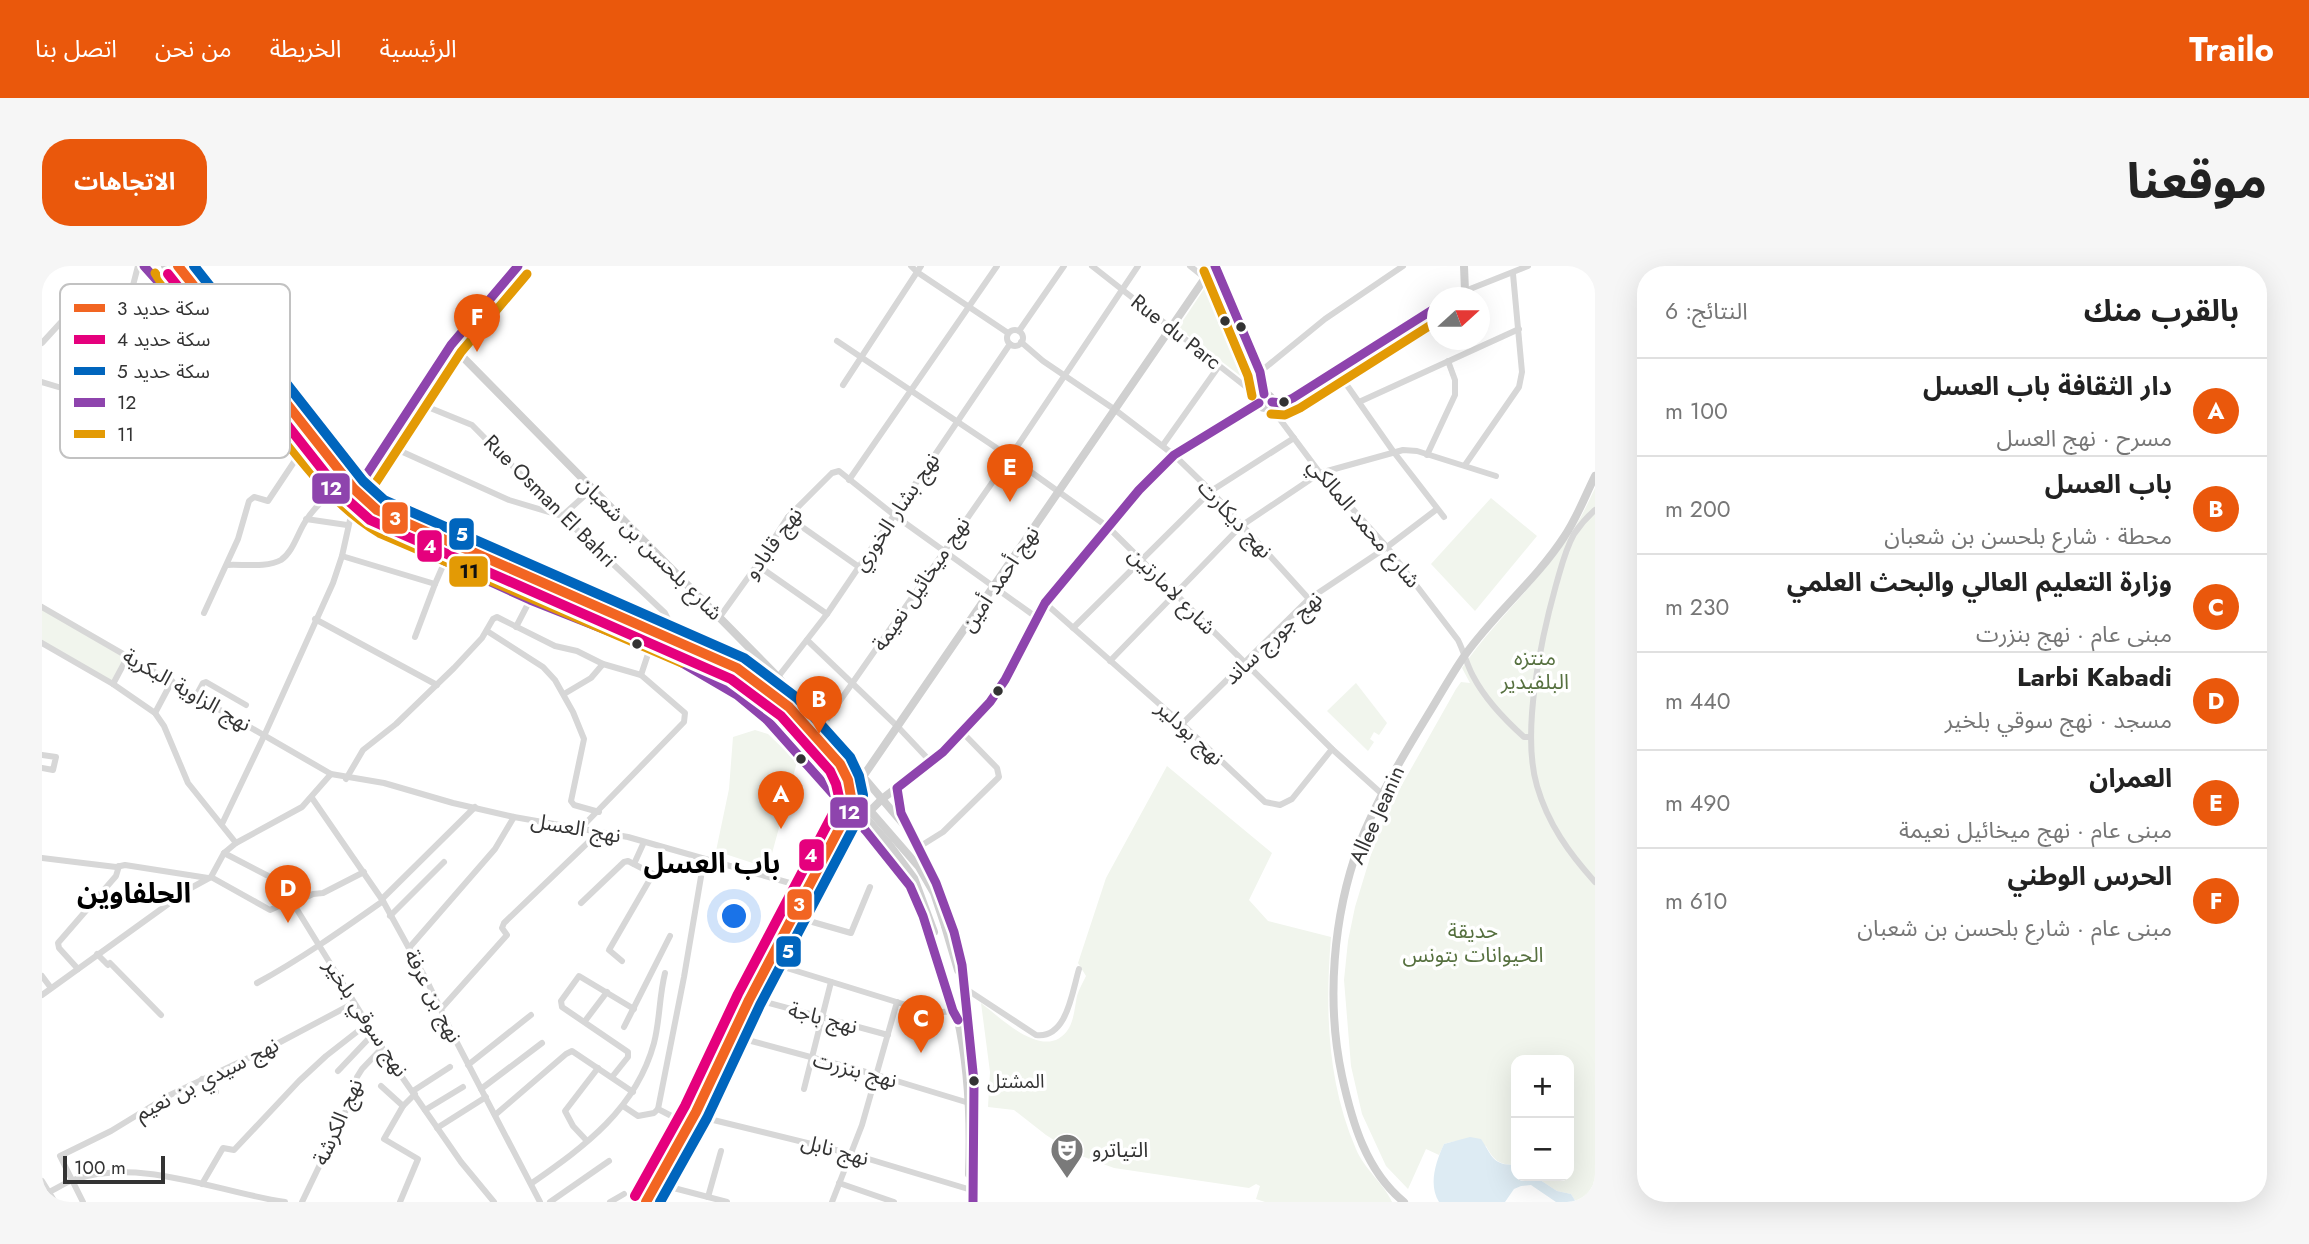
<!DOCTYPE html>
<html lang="ar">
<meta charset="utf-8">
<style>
:root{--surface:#fff;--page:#f6f6f6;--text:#222;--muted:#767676;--line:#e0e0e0;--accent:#ea580c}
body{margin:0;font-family:Jost,"Noto Sans Arabic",sans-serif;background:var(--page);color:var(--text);direction:rtl}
.controls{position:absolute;right:21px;bottom:21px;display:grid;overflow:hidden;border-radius:14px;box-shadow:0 7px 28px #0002}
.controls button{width:63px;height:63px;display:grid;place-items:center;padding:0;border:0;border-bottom:2px solid var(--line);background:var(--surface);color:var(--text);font:35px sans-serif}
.compass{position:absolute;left:1385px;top:21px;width:63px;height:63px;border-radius:50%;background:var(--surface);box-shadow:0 7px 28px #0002;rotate:69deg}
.scale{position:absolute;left:21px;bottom:18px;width:102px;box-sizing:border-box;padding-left:7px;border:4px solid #333;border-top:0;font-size:19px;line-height:24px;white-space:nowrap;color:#333;-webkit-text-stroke:5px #fff;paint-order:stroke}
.you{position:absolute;left:693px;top:651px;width:24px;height:24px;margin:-18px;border:5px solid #fff;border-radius:50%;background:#1a73e8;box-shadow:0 0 0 10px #1a73e833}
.badge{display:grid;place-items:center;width:46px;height:46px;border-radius:50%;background:var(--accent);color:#fff;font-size:23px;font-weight:700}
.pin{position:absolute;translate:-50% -58px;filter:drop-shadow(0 2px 4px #0008)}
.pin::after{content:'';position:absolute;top:37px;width:24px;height:21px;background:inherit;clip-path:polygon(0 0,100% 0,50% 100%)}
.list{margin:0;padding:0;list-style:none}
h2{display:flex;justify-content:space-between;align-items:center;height:91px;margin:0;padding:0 28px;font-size:30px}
h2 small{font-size:23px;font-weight:400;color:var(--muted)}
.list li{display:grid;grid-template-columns:46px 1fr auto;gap:21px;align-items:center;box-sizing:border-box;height:98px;padding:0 28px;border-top:2px solid var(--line)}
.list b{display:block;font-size:26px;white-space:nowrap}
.list p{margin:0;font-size:23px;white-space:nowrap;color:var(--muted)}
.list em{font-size:23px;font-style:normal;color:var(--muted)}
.map{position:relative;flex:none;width:1553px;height:936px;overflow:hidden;direction:ltr;border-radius:28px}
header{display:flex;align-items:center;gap:42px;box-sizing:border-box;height:98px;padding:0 35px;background:var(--accent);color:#fff}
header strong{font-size:33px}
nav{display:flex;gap:38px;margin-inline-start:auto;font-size:24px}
.intro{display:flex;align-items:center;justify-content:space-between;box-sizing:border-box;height:168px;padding:0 42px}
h1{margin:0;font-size:49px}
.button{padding:18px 32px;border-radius:28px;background:var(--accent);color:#fff;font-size:24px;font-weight:700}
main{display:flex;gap:42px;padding:0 42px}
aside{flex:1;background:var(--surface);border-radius:28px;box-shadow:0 7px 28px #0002}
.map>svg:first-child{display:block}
</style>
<header>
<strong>Trailo</strong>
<nav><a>الرئيسية</a><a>الخريطة</a><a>من نحن</a><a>اتصل بنا</a></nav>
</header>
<div class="intro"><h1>موقعنا</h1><a class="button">الاتجاهات</a></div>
<main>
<aside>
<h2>بالقرب منك<small>النتائج: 6</small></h2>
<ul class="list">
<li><span class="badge">A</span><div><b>دار الثقافة باب العسل</b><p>مسرح · نهج العسل</p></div><em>100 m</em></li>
<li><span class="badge">B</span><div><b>باب العسل</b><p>محطة · شارع بلحسن بن شعبان</p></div><em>200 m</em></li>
<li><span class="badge">C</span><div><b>وزارة التعليم العالي والبحث العلمي</b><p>مبنى عام · نهج بنزرت</p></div><em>230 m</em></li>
<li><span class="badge">D</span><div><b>Larbi Kabadi</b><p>مسجد · نهج سوقي بلخير</p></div><em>440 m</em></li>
<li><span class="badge">E</span><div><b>العمران</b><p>مبنى عام · نهج ميخائيل نعيمة</p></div><em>490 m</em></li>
<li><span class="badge">F</span><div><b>الحرس الوطني</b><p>مبنى عام · شارع بلحسن بن شعبان</p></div><em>610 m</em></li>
</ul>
</aside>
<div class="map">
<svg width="1553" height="936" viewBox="0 0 1553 936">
<rect width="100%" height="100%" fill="#fff"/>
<g fill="#f1f5ed">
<path d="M1170,11l40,99 -5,5 -69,-53z"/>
<path d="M1553,222v714h-19l-5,-8 -14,-3 -23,-15h35v-116h-53v105c-16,0 -22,-4 -30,-19 -15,-4 -26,-8 -42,-2l-5,11 -13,-6 -18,40 -22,-23 -24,-52 -11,-48 -7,-86 4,-39 7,-34 17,-56 18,-45 66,-117 5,-7 9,1 -8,-15c34,-50 82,-90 113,-141 8,-13 14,-26 20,-39z"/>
<path d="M1449,232l46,38 -62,75 -44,-47z"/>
<path d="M0,343l83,47 -14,26 -69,-41z"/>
<path d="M1314,417l31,40 -8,12 -5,-3 -4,7 4,3 -6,9 -41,-40z"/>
<path d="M713,464l13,4 29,28 -29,106 -52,-17 13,-62 4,-52z"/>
<path d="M1125,500l105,87 -23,47 19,21 63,16c-6,72 -4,145 25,212 8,20 29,36 36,53h-127l-9,-3 4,-13 -4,-2 -7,4 -135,-20 -38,-14 -30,-19 -32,-25 -26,-3 2,-35 -9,-69c21,16 66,61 88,25 5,-9 6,-22 8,-32 2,-7 6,-14 9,-20l-8,-13 28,-85z"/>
</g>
<path fill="#ddebf3" d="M1428,871l11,2c12,18 11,26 35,26v11h18l23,15 14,3 5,8h-20l-25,-17 -10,1 -7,3 -9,13h-66c-11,-17 -3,-41 5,-58z"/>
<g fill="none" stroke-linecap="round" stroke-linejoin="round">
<path stroke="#d6d6d6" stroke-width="8" stroke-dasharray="8 4" stroke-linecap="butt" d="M0,928l5,8"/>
<g stroke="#d7d7d7" stroke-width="6">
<path d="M869,0l6,6 91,61"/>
<path d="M1050,0l167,131"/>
<path d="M1148,0l15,12"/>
<path d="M1423,25l63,-25"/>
<path d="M81,58l15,-58"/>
<circle cx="973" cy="72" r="8"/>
<path d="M977,65l45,-65"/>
<path d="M795,75l173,116 98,70 224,222 50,45"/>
<path d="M979,76l22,19 71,48 60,46 37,36 98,108"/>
<path d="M0,77l32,-35 35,11 119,46"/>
<path d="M1295,105l56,80 51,66"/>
<path d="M1218,106l65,-53 78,-53"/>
<path d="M0,116l23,7 55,26"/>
<path d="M801,119l78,-119"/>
<path d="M23,123l19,-20 21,-27 60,27 55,28h3l16,-19"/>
<path d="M1317,136l160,-73"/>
<path d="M147,137l10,-16"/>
<path d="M1228,140l50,67 67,74 71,93c6,12 9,25 15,36 12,23 32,44 51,61h7"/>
<path d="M343,178l124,56 53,16 30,-27"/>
<path d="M1121,179l56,-79"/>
<path d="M1385,189l28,-60v-15l-7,-19"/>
<path d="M1423,199l54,-78 3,-15 -9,-98"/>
<path d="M807,214l148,-214"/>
<path d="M319,217c26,37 89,54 130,71 56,25 112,49 168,73l9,-3 1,-3 -4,-8 -103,-97 -90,-91 -59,-24"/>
<path d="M1553,244c-8,7 -15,15 -21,24 -9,16 -13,34 -18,51 -15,54 -35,147 -19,201 11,38 32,67 58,96"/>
<path d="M746,251l71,50"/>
<path d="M264,253l41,6"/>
<path d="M300,290l93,28 10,-23"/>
<path d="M185,299c15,-1 40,3 54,-5 13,-9 17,-29 26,-41 7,-11 17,-19 25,-29"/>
<path d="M715,299l70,49"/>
<path d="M1003,337l137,121 83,78 15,3 12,-6 40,-50"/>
<path d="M0,341l289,167 53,9 69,20 61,14 114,20 190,54"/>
<path d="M162,347l34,-74 11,-38 5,-4 14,4 32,-48"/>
<path d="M677,352l38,-53 31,-48 44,-44 7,-2 55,44 142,102"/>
<path d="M273,353l122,66"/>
<path d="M474,361l14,-27"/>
<path d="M1031,362l138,-137 83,-53"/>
<path d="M445,365l56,36 12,13 18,32 11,27 -13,62 3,4 25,7"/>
<path d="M373,371l20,-53"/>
<path d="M765,374l91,87 33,35"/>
<path d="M0,377l71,41 42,29 9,13 24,57 48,60"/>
<path d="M1068,395l131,-135 79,-53 83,-23 14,1 79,25"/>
<path d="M599,409l9,-27"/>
<path d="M736,411l49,-63 183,-270"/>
<path d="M71,418l15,-28"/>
<path d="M522,428l27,-16 12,-14"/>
<path d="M154,430l7,-13 3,-1 40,23"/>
<path d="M113,447l17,-32"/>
<path d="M1140,458l127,-125 78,-52 50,-38"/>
<path d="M779,462l189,-271 128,-191"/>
<path d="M0,489l14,2 -3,13 -11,-2"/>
<path d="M304,513l17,-29 33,-26 58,-56 28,-30 11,-19 4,-2 58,29 22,5 26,13 38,11 44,38 -1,9 -104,107"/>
<path d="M270,532l71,103 44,80 27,56 86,165"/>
<path d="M180,558l42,-88 69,-153 9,-27 10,-45"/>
<path d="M877,581l24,-15 56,-55 -2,-9 -35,-36"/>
<path d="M182,587l56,29 106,172 75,108 33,40"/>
<path d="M0,592l74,9 9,-2 83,13"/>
<path d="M592,598l10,-22"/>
<path d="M169,611l59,33 20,-9"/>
<path d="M340,633l93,-92"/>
<path d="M252,637l19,-9 10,-1 41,-21"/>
<path d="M539,637l43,-41 4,-1 25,13 -44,76 13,11"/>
<path d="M348,650l54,-54"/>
<path d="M760,653l49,14 19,-46"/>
<path d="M367,682l86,-99 19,-32"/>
<path d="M55,688l11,11 2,-2 51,52"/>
<path d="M735,699l155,48 21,-2"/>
<path d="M36,703l-19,-21 -1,-5 58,-67 3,-10"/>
<path d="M0,710l9,12"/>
<path d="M215,717c44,-24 85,-53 126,-82"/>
<path d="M924,723l70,46c31,4 36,-43 43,-66"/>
<path d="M0,729l147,-106 22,-12 13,-24 12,-10 66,-36 29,-33"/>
<path d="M716,734l130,35"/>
<path d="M399,743l66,-74 -5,-7 2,-5 95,-91"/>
<path d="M543,755l22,-29"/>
<path d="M582,761l46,-91"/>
<path d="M698,772l137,37 92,28"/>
<path d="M426,799l63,-50"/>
<path d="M296,805l35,-37"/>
<path d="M570,811l16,-20v-5l-66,-45 -1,-6 18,-25 55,33"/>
<path d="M160,813l14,13"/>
<path d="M339,820l22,20"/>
<path d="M439,823l61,-46"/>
<path d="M762,823l27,-107"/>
<path d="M371,825l37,-24"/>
<path d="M581,840l15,10 16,-3 4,-4 26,-132 20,-118"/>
<path d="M616,843l27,14"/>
<path d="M383,844l38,-23"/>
<path d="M453,849l71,-61 6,-3 61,41"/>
<path d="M659,851l151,37 116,35"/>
<path d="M395,862l49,-31"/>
<path d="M545,875l-14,-15 -8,-15 33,-43"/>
<path d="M0,915l13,21"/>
<path d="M490,917c53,-37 104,-74 122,-140 6,-23 5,-46 11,-70"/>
<path d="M797,917l55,19"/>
<path d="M160,918l21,-36 11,2 65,-69 27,-25 41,-32"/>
<path d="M624,920l61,16"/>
<path d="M7,926c8,-4 16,-9 24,-12 69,-23 144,12 212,22"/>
<path d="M666,931l13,-46"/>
<path d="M41,936l-23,-46 51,-25 59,-36 97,-46 87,-46"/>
<path d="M260,936l47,-98 8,-27 5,-8 20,-21"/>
<path d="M358,936l18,-43 -34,-20 19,-33 12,-12"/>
<path d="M508,936l59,-41"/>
<path d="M568,936l14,-8"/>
<path d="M790,936l30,-77 35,-123"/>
</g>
<g stroke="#d0d0d0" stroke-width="8">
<path d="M102,0l42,47 114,140 44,50 18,16 30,18 138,63 154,61"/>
<path d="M123,0l14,21c34,42 67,85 101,127 29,37 63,85 104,108l303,130"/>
<path d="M1173,0l45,106 4,22"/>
<path d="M1412,32l11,-7 -1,-25"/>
<path d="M409,79l327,332 127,149c38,56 56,120 64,187"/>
<circle cx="1223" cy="135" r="7"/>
<path d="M1230,136l10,1 11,-5 144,-91"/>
<path d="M301,228l18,-11 90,-138 67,-79"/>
<path d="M654,404l41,25 30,25 99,111 44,55 13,30 30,95 5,9"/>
<path d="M855,522l1,16 5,16"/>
<path d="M807,566l33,-33 61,-47 47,-50 15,-22 40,-77 94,-113 35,-35 85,-52"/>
<path d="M903,660l13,44"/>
<path d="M926,744l8,90 -3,102"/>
<path d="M915,750c12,52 14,105 12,158"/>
<path d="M615,936l101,-202 68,-122 21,-44 15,-56 343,-500"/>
<path d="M1362,936c-38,-31 -52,-80 -62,-126 -16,-74 -9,-160 17,-231 17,-44 42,-86 67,-127 13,-21 25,-43 39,-63 30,-42 71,-75 99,-118 13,-19 21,-41 31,-61"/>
</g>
<path stroke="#bebebe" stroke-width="2" d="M138,3l19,19"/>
<g stroke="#d0d0d0" stroke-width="8">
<path d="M645,386l52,26 24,17 30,27 126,145 15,26 11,33"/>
<path d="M642,395l30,14 23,15 29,20 26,25 97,109 25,34 20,54"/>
</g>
<defs>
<g id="bus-1">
<path d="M102,0l42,47 114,140 44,50 18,16 30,18 138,63 154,61"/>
<path d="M1173,0l45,106 4,22"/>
<path d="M1230,136l10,1 11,-5 144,-91"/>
<path d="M305,227l14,-10 90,-138 67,-79"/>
<path d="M630,391l65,38 30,25 99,111 44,55 13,30 30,95 5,9"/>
<path d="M615,936l101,-202 68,-122 21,-44"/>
<path d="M931,936l1,-120 -12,-117 -8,-33 -18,-49 -35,-70 -4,-25 46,-36 47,-50 15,-22 40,-77 94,-113 35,-35 85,-52"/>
</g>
<g id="bus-2">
<path d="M1162,5l44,105 4,20"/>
<path d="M113,7l14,22c34,42 68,84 101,127 33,41 64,84 109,111l303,130"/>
<path d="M1229,148l14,1 15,-7 137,-87"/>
<path d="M312,237l17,-13 90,-138 66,-78"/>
</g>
</defs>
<use href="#bus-1" stroke="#fff" stroke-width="14"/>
<use href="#bus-2" stroke="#fff" stroke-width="14"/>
<use href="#bus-1" stroke="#8e44ad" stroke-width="9"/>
<use href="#bus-2" stroke="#e39a05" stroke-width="9"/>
<defs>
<path id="rail-1" d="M136,0l176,223 23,21 360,158 52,39 51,57 8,16 3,17 -3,15 -99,188 -53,112 -50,90"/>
<path id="rail-2" d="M126,8l176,223 26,23 361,159 50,37 49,55 6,13 3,13 -3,11 -98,186 -53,112 -50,90"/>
<path id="rail-3" d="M152,0l169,215 21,19 360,158 53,40 53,59 9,19 4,19 -4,22 -99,188 -53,113 -47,84"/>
</defs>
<use href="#rail-1" stroke="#fff" stroke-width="16"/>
<use href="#rail-2" stroke="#fff" stroke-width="16"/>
<use href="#rail-3" stroke="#fff" stroke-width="16"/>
<use href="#rail-1" stroke="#f26522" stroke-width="10"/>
<use href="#rail-2" stroke="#e5007d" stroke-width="10"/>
<use href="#rail-3" stroke="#0065bd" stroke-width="10"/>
</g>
<defs>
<symbol id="theatre-pin" viewBox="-11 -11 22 30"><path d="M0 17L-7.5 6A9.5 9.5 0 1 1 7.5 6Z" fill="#7a7a7a" stroke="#fff"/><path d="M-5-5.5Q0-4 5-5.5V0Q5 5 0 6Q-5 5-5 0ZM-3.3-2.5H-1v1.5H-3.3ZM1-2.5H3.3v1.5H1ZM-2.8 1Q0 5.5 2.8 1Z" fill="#fff"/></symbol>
</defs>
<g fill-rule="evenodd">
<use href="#theatre-pin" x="1006" y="865" width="38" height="52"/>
</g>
<g fill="#333" stroke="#fff" stroke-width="2.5">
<circle cx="1183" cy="55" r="6"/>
<circle cx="1199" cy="61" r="6"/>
<circle cx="1242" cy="136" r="6"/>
<circle cx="595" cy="378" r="6"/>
<circle cx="956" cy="425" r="6"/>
<circle cx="759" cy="493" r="6"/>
<circle cx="932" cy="815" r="6"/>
</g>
<g text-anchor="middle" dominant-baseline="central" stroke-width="7" stroke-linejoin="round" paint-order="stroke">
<g font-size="19" fill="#333" stroke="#fff" text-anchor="start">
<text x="945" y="815">المشتل</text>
</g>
<g font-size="21" fill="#333" stroke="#fff">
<text transform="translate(1134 66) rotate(38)">Rue du Parc</text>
<text transform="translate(508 235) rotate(45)">Rue Osman El Bahri</text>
<text transform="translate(854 246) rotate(-56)">نهج بشار الخوري</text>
<text transform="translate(1193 253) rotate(47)">نهج ديكارت</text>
<text transform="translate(1322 257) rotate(50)">شارع محمد المالكي</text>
<text transform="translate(731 277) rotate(-54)">نهج قابادو</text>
<text transform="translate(608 282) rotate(45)">شارع بلحسن بن شعبان</text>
<text transform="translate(958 313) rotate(-56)">نهج أحمد أمين</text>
<text transform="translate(879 318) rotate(-56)">نهج ميخائيل نعيمة</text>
<text transform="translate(1130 325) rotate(45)">شارع لامارتين</text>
<text transform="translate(1231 372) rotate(-43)">نهج جورج ساند</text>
<text transform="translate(145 424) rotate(30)">نهج الزاوية البكرية</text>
<text transform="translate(1148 467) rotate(43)">نهج بودلير</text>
<text transform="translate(1335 549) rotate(-66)">Allee Jeanin</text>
<text transform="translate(534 562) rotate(10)">نهج العسل</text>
<text transform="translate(391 730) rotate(63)">نهج بن عرفة</text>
<text transform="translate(324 752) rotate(57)">نهج سوقي بلخير</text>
<text transform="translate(781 752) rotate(15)">نهج باجة</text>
<text transform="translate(813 804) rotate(15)">نهج بنزرت</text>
<text transform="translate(165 813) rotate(-27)">نهج سيدي بن نعيم</text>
<text transform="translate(296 856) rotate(-66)">نهج الكرشة</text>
<text transform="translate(793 884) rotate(15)">نهج نابل</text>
</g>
<g font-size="21" fill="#56703f" stroke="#fff">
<text x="1493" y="392">منتزه<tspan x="1493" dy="24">البلفيدير</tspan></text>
<text x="1431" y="665">حديقة<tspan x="1431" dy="24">الحيوانات بتونس</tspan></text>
</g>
<g font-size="21" fill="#333" stroke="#fff" text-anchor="start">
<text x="1050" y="884">التياترو</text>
</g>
<g font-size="28" font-weight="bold" fill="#000" stroke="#fff">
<text x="670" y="597">باب العسل</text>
<text x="92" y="627">الحلفاوين</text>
</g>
</g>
<rect x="18" y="18" width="230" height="174" rx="10" fill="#fff" stroke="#c2c2c2" stroke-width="2"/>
<rect x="32" y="38" width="31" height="8" fill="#f26522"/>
<rect x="32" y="69" width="31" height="9" fill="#e5007d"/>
<rect x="32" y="101" width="31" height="8" fill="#0065bd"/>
<rect x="32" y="132" width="31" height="9" fill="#8e44ad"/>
<rect x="32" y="164" width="31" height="8" fill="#e39a05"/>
<g font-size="19" fill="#333">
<text x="75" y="49">سكة حديد 3</text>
<text x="75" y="80">سكة حديد 4</text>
<text x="75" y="112">سكة حديد 5</text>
<text x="75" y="143">12</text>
<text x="75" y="175">11</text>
</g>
<g stroke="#fff" stroke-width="2.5">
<rect x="269" y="206" width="40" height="33" rx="7" fill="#8e44ad"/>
<rect x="339" y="235" width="28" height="34" rx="7" fill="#f26522"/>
<rect x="406" y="251" width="27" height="34" rx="7" fill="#0065bd"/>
<rect x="374" y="263" width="27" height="34" rx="7" fill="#e5007d"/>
<rect x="406" y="289" width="41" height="33" rx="7" fill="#e39a05"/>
<rect x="787" y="530" width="40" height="33" rx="7" fill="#8e44ad"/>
<rect x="756" y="572" width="27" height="34" rx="7" fill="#e5007d"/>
<rect x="744" y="622" width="27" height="33" rx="7" fill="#f26522"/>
<rect x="733" y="669" width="27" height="33" rx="7" fill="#0065bd"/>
</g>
<g font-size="19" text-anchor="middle" font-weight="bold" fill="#fff">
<text x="289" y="229">12</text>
<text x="353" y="259">3</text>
<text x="420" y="275">5</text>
<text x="388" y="287">4</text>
<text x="807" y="553">12</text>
<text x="769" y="596">4</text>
<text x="757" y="645">3</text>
<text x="746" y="692">5</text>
</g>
<g font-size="19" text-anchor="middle" font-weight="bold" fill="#111">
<text x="427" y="312">11</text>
</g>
</svg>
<div class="controls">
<button>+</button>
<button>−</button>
</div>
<svg class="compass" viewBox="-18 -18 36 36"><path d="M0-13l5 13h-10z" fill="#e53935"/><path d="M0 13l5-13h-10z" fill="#767676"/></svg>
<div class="scale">100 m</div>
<div class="you"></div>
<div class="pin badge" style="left:739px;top:563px">A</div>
<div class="pin badge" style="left:777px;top:468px">B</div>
<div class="pin badge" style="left:879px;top:787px">C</div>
<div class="pin badge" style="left:246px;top:657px">D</div>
<div class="pin badge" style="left:968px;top:236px">E</div>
<div class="pin badge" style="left:435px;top:86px">F</div>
</div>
</main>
